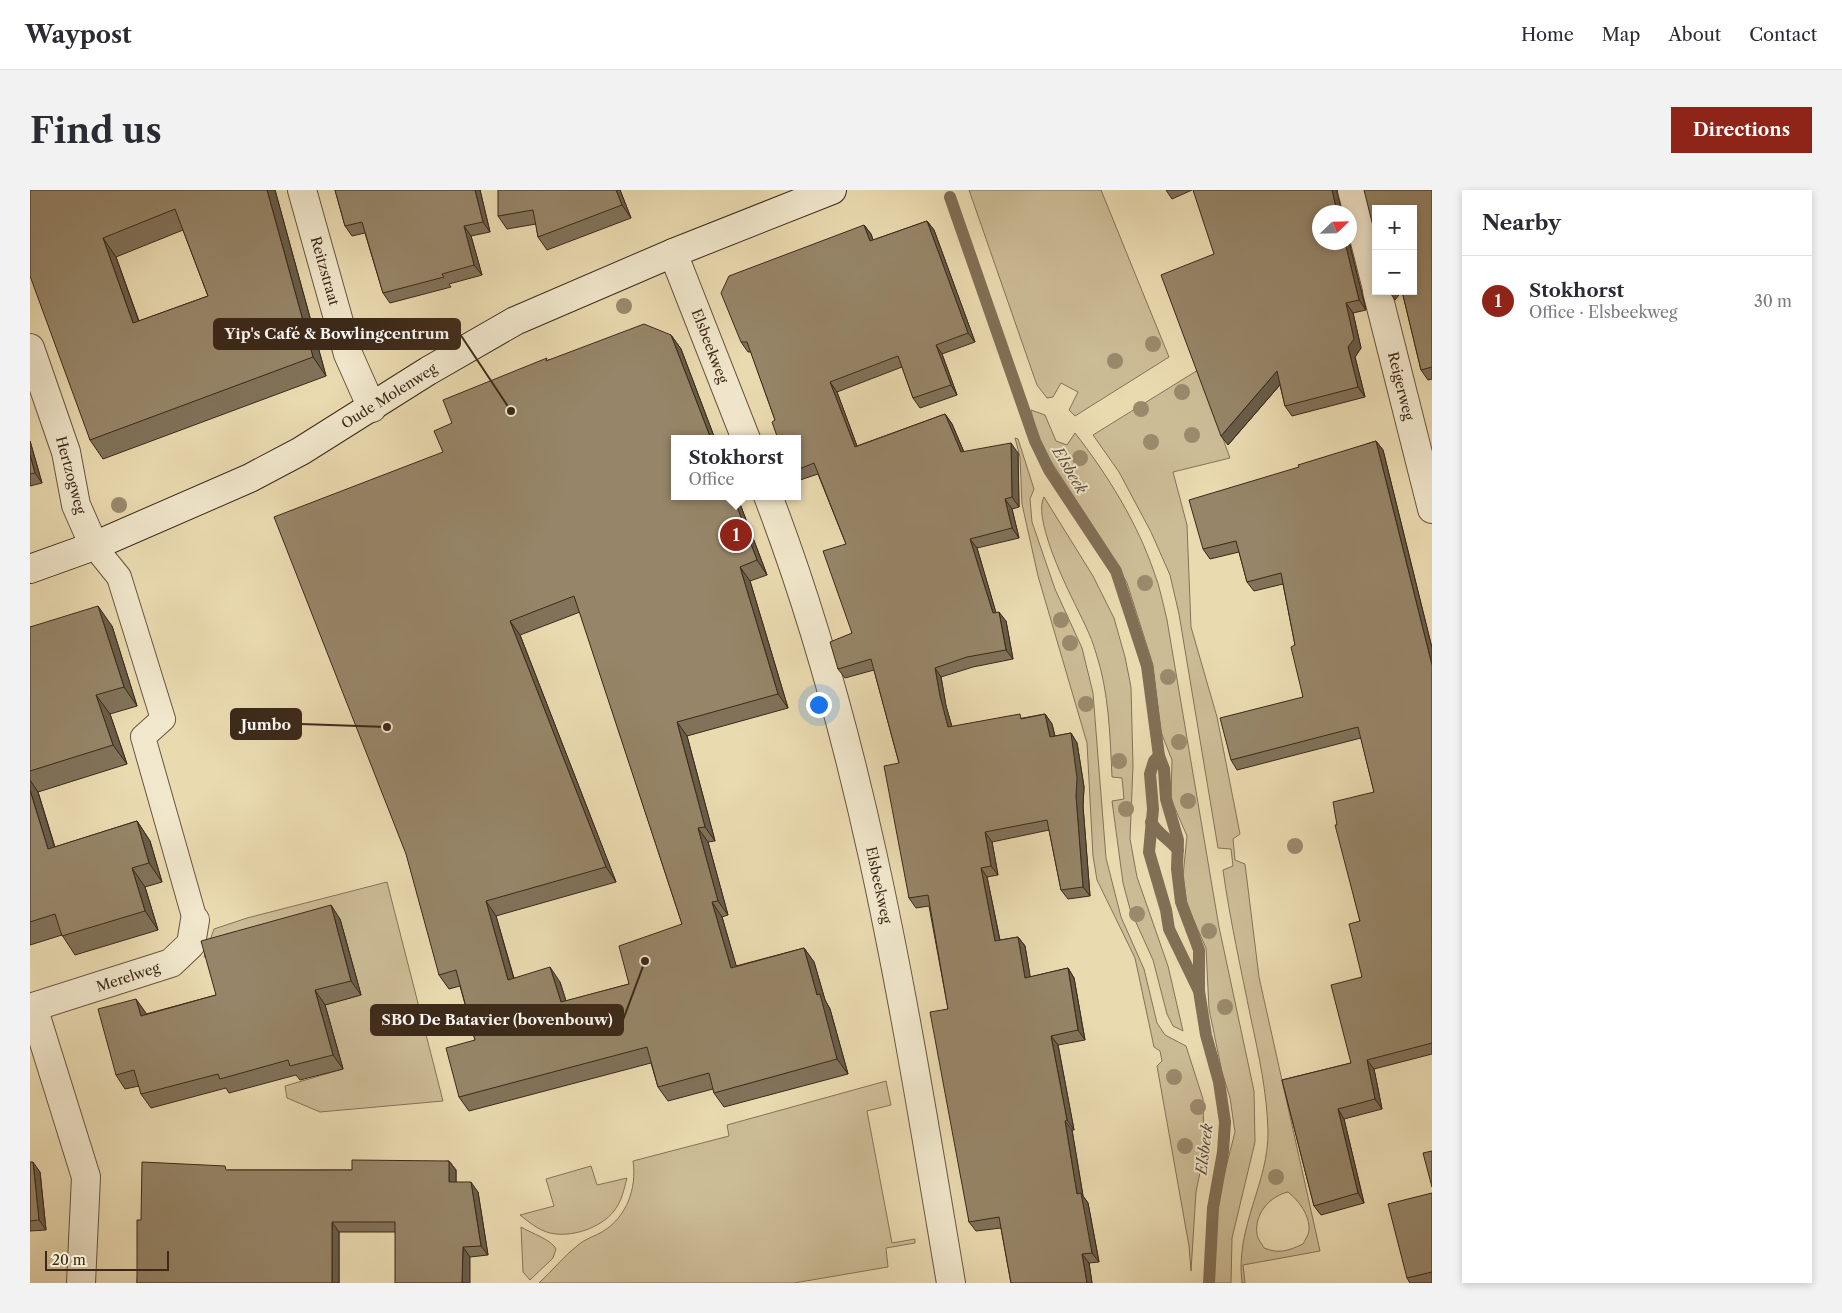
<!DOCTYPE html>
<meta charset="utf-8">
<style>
:root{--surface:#fff;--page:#f2f2f3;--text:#2b2b33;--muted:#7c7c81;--line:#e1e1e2;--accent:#8f2418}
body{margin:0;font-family:"Libre Caslon Text",serif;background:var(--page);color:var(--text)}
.controls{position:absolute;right:15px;top:15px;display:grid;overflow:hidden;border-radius:0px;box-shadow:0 2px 8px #0003}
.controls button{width:45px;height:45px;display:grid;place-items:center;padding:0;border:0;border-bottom:1px solid var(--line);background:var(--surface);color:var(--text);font:25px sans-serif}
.compass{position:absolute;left:1282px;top:15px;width:45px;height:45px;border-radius:50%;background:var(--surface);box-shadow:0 2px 8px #0003;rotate:67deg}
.scale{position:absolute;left:15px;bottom:12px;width:124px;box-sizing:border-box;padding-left:5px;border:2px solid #3c2919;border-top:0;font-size:14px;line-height:18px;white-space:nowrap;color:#3c2919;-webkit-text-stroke:4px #f1e7cc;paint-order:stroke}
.you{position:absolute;left:788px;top:514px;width:18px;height:18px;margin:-12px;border:4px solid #fff;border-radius:50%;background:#1a73e8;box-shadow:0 0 0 8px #1a73e833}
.badge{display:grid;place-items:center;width:32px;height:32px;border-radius:50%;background:var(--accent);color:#fff;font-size:16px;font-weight:700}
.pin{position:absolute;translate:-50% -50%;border:2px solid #fff;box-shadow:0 1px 5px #0006}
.popup{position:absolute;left:641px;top:245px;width:130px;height:65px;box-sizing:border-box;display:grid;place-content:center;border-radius:0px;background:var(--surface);filter:drop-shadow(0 1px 4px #0005);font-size:16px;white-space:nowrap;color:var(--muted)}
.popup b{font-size:19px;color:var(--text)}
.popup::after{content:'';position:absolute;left:50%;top:100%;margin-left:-10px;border:10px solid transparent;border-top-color:var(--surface)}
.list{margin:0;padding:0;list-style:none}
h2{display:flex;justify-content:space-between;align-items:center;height:65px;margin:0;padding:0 20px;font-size:21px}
h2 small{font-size:16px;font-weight:400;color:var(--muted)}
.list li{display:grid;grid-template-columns:32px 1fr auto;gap:15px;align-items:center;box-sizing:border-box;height:90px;padding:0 20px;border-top:1px solid var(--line)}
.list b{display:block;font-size:19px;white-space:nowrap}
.list p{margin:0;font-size:16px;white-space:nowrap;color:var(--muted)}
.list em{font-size:16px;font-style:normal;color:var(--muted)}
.map{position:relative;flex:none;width:1402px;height:1093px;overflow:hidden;border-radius:0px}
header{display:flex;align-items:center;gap:30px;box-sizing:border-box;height:70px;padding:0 25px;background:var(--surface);border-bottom:1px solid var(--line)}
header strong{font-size:24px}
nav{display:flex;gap:28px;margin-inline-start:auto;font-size:18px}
.intro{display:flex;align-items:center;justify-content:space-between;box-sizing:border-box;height:120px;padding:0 30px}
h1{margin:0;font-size:35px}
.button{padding:12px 22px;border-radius:0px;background:var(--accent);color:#fff;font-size:18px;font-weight:700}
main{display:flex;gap:30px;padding:0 30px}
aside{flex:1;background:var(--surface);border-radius:0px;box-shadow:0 2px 8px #0003}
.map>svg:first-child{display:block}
</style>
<header>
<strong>Waypost</strong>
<nav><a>Home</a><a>Map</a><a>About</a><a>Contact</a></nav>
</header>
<div class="intro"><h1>Find us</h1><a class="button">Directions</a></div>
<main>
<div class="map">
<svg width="1402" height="1093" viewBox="0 0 1402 1093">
<rect width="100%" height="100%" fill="#eadab0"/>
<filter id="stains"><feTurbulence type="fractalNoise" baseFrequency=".004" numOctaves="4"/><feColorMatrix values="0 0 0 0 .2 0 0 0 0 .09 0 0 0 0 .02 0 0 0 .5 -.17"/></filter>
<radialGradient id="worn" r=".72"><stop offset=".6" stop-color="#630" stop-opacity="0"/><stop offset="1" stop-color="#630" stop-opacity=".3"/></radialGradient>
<g fill="#ccbc96" stroke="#847258" fill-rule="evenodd">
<path d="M939,0h132l68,167 -94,59 -6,-6 9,-18 -17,-9 -8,14 -6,1 -10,-13 -6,-17z"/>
<path d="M1168,180l32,88 -57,14 14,53 4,102 26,90 23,117 -7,5 2,21 10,4 14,113 61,274 -77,14 2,18h-3c-7,-57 27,-100 26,-152 -1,-38 -9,-75 -17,-112 -10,-50 -21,-99 -28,-149l10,-4 -2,-17 -13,-1 -39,-234 -9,-39 -19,-43 -32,-60 -26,-37zM1258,1002c10,8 22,23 21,38 0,4 -4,10 -6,14 -15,7 -24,10 -39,4 -2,-4 -7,-10 -7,-14 -3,-20 13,-38 31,-42z"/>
<path d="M1001,220l14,5 11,26 11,4 8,-12c32,41 62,89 79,139 6,15 9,32 13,48l52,307 35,164 1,51 -23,96 -1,45h-17l-1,-24 7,-68 15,-59 -5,-34 -8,-26 -13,-63 -3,-61 -19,-43 -4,-29 4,-40 -16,-37 1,-39 -11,-28 -8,-67 -26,-82 -19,-34 -65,-100 -7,-17z"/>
<path d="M985,248l3,1 16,50 -4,10 2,23 23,67 27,59 11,45 13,165 15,59 23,52 13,54 8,12 21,11 17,53 1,54 -8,39 -5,79 -2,-25 -32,-180 5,-5 -2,-10 -6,-4 -19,-89 -38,-78 -4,-24 -6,-113 -49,-167 -16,-72 -2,-47z"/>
<path d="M1014,307l49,79 21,42 11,39 6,30 2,79 -3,73 7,38 31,89 15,65 -10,-5 -6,-12 -14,-54 -23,-51 -7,-26 -11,-82 12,-2 -2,-21 -10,-1c-2,-41 -3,-85 -16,-124 -5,-18 -15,-36 -23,-53 -10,-20 -40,-84 -29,-103z"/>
<path d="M357,692l56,219 -123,11 -33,-14 -2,-12 58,-17 -18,-64 36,-10 -21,-76 -136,38 10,-28 33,-11z"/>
<path d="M856,891l5,24 -24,6 25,132 23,-4v4l-29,5 2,19 -94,16h-255c13,-12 25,-27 39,-38 7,-6 17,-9 24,-13 25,-15 35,-44 31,-71l96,-25 -2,-11z"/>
<path d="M561,976l6,19 30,-7c-3,11 -5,23 -13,33 -13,17 -43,27 -64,22 -12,-3 -21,-11 -30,-18l34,-9 -8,-27z"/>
<path d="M491,1037c10,6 31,13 35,22l-3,9 -23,22 -7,-8z"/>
</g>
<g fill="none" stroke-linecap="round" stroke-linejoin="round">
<g stroke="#816f55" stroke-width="12">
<path d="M920,7l85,244 14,29 67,101 31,95 12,90 5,13 2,30 12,41 -1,29 4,33 18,48v41l7,44 13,47 6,40 -2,30 -10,56 -4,75"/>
<path d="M1129,566l-5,5 -4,13 3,35 -4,43 17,58 3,19 29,60"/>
<path d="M1121,632c7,12 18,17 27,28"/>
</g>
<defs>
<path id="service" d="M64,356l25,31 44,142 -20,18 52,183"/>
<g id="minor">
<path d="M272,0l46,164 24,54"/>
<path d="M1322,0l24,95"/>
<path d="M643,63l73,186"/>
<path d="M1347,101l55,218"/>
<path d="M0,158l36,104 10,53 18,41"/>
<path d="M738,306c97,253 138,521 183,787"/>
<path d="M51,1093l5,-106 -53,-170 138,-44 20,-19 4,-24"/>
</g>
<path id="secondary" d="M0,379l64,-23 156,-68 51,-27 127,-80 87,-50 158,-68 159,-63"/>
</defs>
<use href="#service" stroke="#68553f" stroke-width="26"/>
<use href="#minor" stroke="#68553f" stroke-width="30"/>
<use href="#secondary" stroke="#3c2919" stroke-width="30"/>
<use href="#service" stroke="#f1e7cc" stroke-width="24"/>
<use href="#minor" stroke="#f1e7cc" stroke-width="28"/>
<use href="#secondary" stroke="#f1e7cc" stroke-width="28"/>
</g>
<g fill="#9a896b">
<circle cx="594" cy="116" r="8"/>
<circle cx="407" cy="143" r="8"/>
<circle cx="1123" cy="154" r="8"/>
<circle cx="1085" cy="171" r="8"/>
<circle cx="1152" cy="202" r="8"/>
<circle cx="1111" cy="219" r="8"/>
<circle cx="1162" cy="245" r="8"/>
<circle cx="1121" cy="252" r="8"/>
<circle cx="1050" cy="268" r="8"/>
<circle cx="89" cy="315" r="8"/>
<circle cx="1115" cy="393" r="8"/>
<circle cx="1031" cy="430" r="8"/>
<circle cx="1040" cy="453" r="8"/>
<circle cx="1138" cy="487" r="8"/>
<circle cx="1056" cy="514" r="8"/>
<circle cx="1149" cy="552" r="8"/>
<circle cx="1089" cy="571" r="8"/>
<circle cx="1158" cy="611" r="8"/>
<circle cx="1096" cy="619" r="8"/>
<circle cx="1265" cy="656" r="8"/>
<circle cx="1107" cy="724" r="8"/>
<circle cx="1179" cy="741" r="8"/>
<circle cx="1195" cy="817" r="8"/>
<circle cx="1144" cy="887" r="8"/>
<circle cx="1168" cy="917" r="8"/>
<circle cx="1155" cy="956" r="8"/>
<circle cx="1246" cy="987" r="8"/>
</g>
<g fill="#817259" stroke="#3c2919" fill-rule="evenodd">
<path d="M0,0h245l51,186 -223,83 -13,-19zM153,40l25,66 -69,25 -23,-64z"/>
<path d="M305,0h145l10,42 -19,4 11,39 -33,9 2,3 -61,16 -7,-10 -18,-60 -13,3 -7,-10z"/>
<path d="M590,0l11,28 -84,32 -9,-13 -2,-13 -29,5 -9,-13z"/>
<path d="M1136,0h26l-20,9z"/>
<path d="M1402,0v189l-4,1 -7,-10 -19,-79z"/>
<path d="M1307,3l-17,49h29l17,68 -13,3 8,35 -6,9 10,40 -73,19 -7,-10 -5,-21 -52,60 -14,-191z"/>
<path d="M897,31l7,9 41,112 -33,12 15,41 -37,13 -7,-10 -11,-31 -65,25 20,54 88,-32 7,10 12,28 54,1 1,54 -7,2 7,29 -42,10 19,65 10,8 7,38 -40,8 -32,10 5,29 6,21 71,-9 22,-4 7,10 3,12 16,-3 6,10 7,44 -1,19 7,90 -22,3 -7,-9 -12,-60 -57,12 6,33 -11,2 13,63 18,-3 7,9 5,31 38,-9 6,10 11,62 -27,5 16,85h-2l11,66 5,7 11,59 -10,1 3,20h-81l-10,-55 -25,3 -7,-9 -21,-213 -19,-103 -13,2 -7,-10 -10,-135 -25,-93 -29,8 -7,-9 14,-36 -6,-89 -28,-70 -21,7v-42l-22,-19 -24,-68h-3l-7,-10 123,-117 7,9 2,6z"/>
<path d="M641,145l10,14 34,90h-40l62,57 30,79 -17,6 38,127 -101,28 28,105 -7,1 20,73 -6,2 14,49 68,-18 10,14 11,38 5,9 18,65 -124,33 -10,-14 -1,-4 -45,12 -10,-14 -7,-24 -182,48 -10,-14 16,-57 -15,-54 -11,3 -10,-14 4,-523 9,-29 96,-63zM550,422l102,312 -53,60 -63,17 -6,-19 -46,-4 -18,-62 120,-34 -96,-247z"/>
<path d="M0,251l12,42 -12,3z"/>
<path d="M1346,251l7,9 49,198v406l-58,15 8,40 -38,10 20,84 -43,12 -7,-9 -32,-126 69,-17 11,-86 -2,-56 -23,-96 37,-33 -13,-54 -124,32 -6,-10 72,-63 -8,-52 -12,-61 -29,7 -7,-9 -8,-30 -29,7 -7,-10 96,-82z"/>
<path d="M82,436l25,80 -27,8 17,50 -89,28 17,55 82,-26 13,20 12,41 -17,5 13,43 -83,25 -13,-20 -32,10v-318z"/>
<path d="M310,729l21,76 -36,10 18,64 -43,11 -4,-5 -67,18 -3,-5 -75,20 -10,-14 -2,-8 -14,3 -9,-14 30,-61 70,-19z"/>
<path d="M419,971l7,9v12l22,10 10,63 -18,2 -75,-25h-56v51h-202l4,-63 87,-50h124z"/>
<path d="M0,972l10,10 6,58 -16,1z"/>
<path d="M1402,1003v90h-22l-3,-5z"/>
</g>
<g fill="#695d49" stroke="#3c2919">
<path d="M237,0h8l51,186 -13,-19z"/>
<path d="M445,0h5l10,42 -7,-10z"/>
<path d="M586,0h4l11,28 -9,-13z"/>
<path d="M1302,0h5v3l5,19h-5z"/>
<path d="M897,31l7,9 41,112 -7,-9z"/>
<path d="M834,35l7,9 6,17 -7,-10z"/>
<path d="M434,36l7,10 11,39 -8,-10z"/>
<path d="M73,48l13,19 30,85 -13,-19z"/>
<path d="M1315,52h4l17,68 -7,-10z"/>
<path d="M1359,101h13l-7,9z"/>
<path d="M1316,113l7,10 8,35 -6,9 10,40 -7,-10 -10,-40z"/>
<path d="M641,145l10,14 34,90h-4z"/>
<path d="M906,155l6,9 15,41 -6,-10z"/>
<path d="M1247,181l7,9 -56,65 -7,-9z"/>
<path d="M800,192l7,10 24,65 -6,-10z"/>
<path d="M915,224l7,10 16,38 -7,-10z"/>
<path d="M0,251l12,42 -7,-10 -5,-18z"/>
<path d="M1346,251l7,9 49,198v17z"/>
<path d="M981,253l7,10 1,54 -7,-10z"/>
<path d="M703,306h4l30,79 -10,-15z"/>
<path d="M975,309l7,10 7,29 -7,-10z"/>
<path d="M940,349l7,9 22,75 -6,-10z"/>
<path d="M710,377l10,14 38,127 -10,-14z"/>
<path d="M68,416l14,20 25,80 -13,-19z"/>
<path d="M969,422l7,9 7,38 -7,-9z"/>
<path d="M480,431l10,14 96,247 -10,-15z"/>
<path d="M905,478l6,9 5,29 9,31 -7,-10 -8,-31z"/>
<path d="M66,505l14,19 17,50 -14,-19z"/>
<path d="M1015,524l7,10 5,23 -7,-10z"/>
<path d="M647,532l10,14 28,105 -10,-14z"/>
<path d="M1041,543l6,10 7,44 -1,19 7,90 -7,-9z"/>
<path d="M0,590l8,12 23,76 -13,-19 -18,-59z"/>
<path d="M107,631l13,20 12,41 -13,-19z"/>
<path d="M668,638l10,14 20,73 -10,-14z"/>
<path d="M955,642l7,10 6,33 -7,-9z"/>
<path d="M102,678l13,19 13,43 -13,-19z"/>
<path d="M951,678l6,9 15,74 -7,-10z"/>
<path d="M456,711l10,15 22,78 -10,-14z"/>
<path d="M682,712l10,15 19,65 -10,-14z"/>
<path d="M301,715l9,14 21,76 -10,-14z"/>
<path d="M988,747l7,9 7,41 -7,-9z"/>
<path d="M774,758l10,14 11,38 5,9 18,65 -11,-15 -20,-64z"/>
<path d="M520,777l10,15 11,35 -10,-15z"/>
<path d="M1038,778l6,10 11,62 -7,-10z"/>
<path d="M285,800l10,15 18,64 -10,-14z"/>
<path d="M106,809l10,14 5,17 -10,-14z"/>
<path d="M1021,846l7,9 16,85 -7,-10z"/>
<path d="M1337,870l7,9 8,40 -7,-10z"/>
<path d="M1308,919l6,10 20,84 -6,-10z"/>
<path d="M1035,931l7,9 11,66 5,7 11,59 -7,-9 -15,-59z"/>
<path d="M419,971l7,9v22l-7,-10z"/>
<path d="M3,972l7,10 6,58 -7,-10z"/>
<path d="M441,992l7,10 10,63 -7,-9z"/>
<path d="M302,1032l7,10v51h-7z"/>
<path d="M433,1057l7,10v26h-8z"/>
<path d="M1052,1064l7,9 3,20h-5z"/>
</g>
<g fill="#968568" stroke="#3c2919" fill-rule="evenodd">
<path d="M0,0h237l46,167 -223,83 -60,-164zM145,19l33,87 -75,27 -30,-85z"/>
<path d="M305,0h140l8,32 -19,4 10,39 -32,9 2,3 -61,16 -21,-71 -17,4z"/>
<path d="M468,0h118l6,15 -84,32 -5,-27 -35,6z"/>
<path d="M1163,0h139l5,22h-17v30h25l14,58 -13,3 8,36 -6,8 10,40 -73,19 -8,-35 -56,65 -60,-161 53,-21z"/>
<path d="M1334,0h68v177l-11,3 -19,-79h11v-82h-37v29z"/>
<path d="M897,31l41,112 -32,12 15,40 -38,13 -15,-42 -68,26 25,65 90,-33 16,38 50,-9 1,54 -7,2 7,29 -42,11 23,74 6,-1 7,38 -39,7 -32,11 5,28 8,31 72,-13 1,5 24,-5 5,23 21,-4 6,45 -1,18 7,91 -22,3 -14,-70 -62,12 6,34 -10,2 14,73 23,-4 7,41 43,-10 10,62 -27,6 16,84 -2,1 12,73 4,-1 11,60 -10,1 5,29h-76l-12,-66 -30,5 -39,-210 18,-3 -20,-114 -19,3 -25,-132 15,-3 -28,-104 -33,10 -8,-27 22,-9 -29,-82 23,-7 -32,-81 -17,7v-31h-19l-6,-17 3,-2 -28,-78h-6l-20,-49 8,-17 135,-51 6,16z"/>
<path d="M614,134l27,11 40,104h-36v57h58l24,64 -17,7 38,127 -101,28 28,105 -7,1 20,73 -6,1 19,66 73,-20 13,47 3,-1 17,65 -123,34 -5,-20 -51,14 -11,-40 -188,50 -13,-49 29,-8 -19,-70 -17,5 -33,-121 -132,-337 169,-65 -9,-21 18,-8 -9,-23 104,-42 -1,3zM544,406l108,328 -63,22 10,38 -68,18 -11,-35 -42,13 -22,-79 120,-34 -96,-246z"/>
<path d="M1346,251l56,224v378l-65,17 8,39 -37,10 20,84 -44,13 -32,-126 69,-17 -20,-78 31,-8 -13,-53 11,-3 -25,-96h2l-4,-23 41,-10 -16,-65 -127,33 -11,-42 83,-21 -12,-50 4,-2 -14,-72 -34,9 -11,-41 -33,8 -14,-49 110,-33 -1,-2z"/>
<path d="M0,265l5,18 -5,1z"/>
<path d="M68,416l26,81 -28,8 17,50 -83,26v-144z"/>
<path d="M0,600l18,59 89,-28 12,42 -17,5 13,43 -83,25 -7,-22 -25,8z"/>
<path d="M301,715l20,76 -36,9 18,65 -43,11 -2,-6 -68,19 -2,-5 -77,20 -7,-24 -18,5 -18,-66 38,-10 5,17 75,-21 -15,-54z"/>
<path d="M1402,961v36l-9,-34z"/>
<path d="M322,970l97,1v21h22l10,64 -18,1 -1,36h-67v-61h-63v61h-195v-63h4l1,-58 83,4 1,4h126z"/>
<path d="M0,972h3l6,58 -9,1z"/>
<path d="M1402,1003v79l-25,6 -19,-74z"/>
</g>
<g text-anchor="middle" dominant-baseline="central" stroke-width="4" stroke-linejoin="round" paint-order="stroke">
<g font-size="14" fill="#3c2919" stroke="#f1e7cc">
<text transform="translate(295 81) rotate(74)">Reitzstraat</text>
<text transform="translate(680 156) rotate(69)">Elsbeekweg</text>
<text transform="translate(1371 196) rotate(76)">Reigerweg</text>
<text transform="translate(359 206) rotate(-32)">Oude Molenweg</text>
<text transform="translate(41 285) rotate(75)">Hertzogweg</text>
<text transform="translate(849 695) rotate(78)">Elsbeekweg</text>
<text transform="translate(98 787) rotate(-18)">Merelweg</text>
</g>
<g font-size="15" font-style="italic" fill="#5e4c37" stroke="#f1e7cc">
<text transform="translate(1040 280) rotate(59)">Elsbeek</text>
<text transform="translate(1174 959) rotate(-83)">Elsbeek</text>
</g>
</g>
<path fill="none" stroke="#3c2919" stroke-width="2" d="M481 221L430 144M357 537L271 534M615 771L593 830"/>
<g fill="#3c2919" stroke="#f1e7cc" stroke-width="2">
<circle cx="481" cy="221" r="5"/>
<circle cx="357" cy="537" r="5"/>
<circle cx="615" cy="771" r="5"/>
</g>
<g fill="#3c2919" stroke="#3c2919" stroke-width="2">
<rect x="184" y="129" width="246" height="30" rx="5"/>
<rect x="201" y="519" width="70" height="30" rx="5"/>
<rect x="341" y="815" width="252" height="30" rx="5"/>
</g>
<g font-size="15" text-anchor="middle" font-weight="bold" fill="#fff">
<text x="307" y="149">Yip's Café &amp; Bowlingcentrum</text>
<text x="236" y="540">Jumbo</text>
<text x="467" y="835">SBO De Batavier (bovenbouw)</text>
</g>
<rect width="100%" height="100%" filter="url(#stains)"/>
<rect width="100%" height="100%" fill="url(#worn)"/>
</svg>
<div class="controls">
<button>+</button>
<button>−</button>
</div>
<svg class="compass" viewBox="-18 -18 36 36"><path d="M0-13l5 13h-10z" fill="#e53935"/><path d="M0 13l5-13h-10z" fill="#7c7c81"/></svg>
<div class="scale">20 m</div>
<div class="you"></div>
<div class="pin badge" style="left:706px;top:345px">1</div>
<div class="popup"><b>Stokhorst</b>Office</div>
</div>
<aside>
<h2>Nearby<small></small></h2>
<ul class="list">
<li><span class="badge">1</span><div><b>Stokhorst</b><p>Office · Elsbeekweg</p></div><em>30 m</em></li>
</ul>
</aside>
</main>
